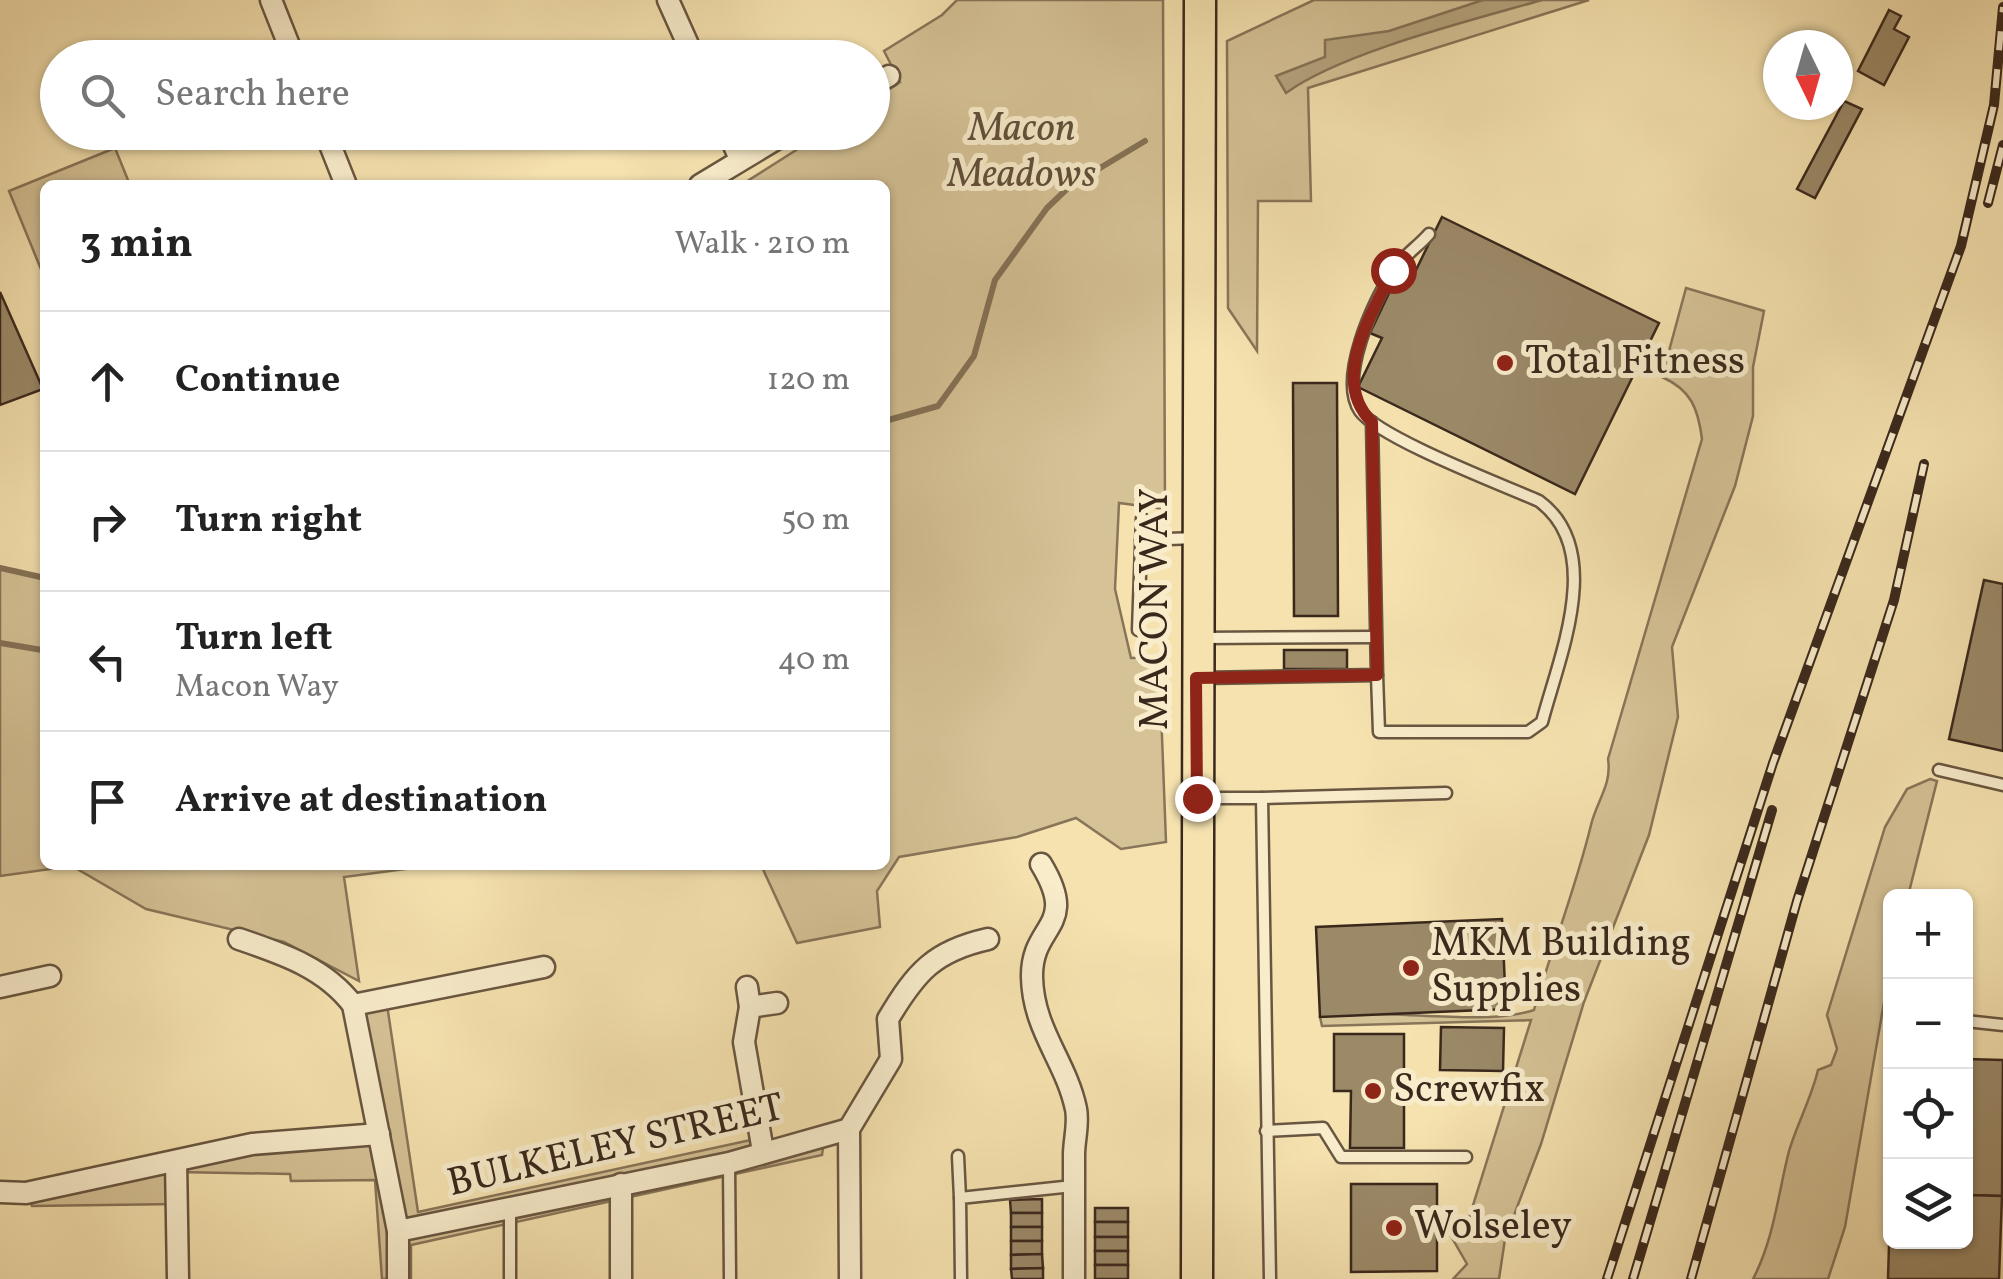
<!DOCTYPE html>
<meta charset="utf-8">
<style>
:root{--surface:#fff;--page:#f6f6f6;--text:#222;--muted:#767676;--line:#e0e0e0}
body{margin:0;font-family:Vollkorn,serif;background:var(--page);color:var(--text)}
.controls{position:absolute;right:30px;bottom:30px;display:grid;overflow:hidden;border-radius:15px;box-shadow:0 2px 8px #0004}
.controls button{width:90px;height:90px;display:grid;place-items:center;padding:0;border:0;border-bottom:2px solid var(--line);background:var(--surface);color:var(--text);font:50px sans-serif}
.compass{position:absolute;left:1763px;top:30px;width:90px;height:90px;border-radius:50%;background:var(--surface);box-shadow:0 2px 8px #0004;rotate:175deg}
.stop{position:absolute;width:30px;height:30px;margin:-22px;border:8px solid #8f2418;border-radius:50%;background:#fff}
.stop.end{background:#8f2418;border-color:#fff;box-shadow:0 2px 10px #0008}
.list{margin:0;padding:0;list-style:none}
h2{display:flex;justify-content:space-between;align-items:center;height:130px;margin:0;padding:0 40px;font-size:42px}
h2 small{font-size:32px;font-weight:400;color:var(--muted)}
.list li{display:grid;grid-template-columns:65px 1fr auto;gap:30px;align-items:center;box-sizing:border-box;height:140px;padding:0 40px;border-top:2px solid var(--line)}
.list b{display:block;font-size:38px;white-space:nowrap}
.list p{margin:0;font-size:32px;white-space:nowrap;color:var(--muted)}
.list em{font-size:32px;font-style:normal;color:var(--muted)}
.icon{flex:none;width:55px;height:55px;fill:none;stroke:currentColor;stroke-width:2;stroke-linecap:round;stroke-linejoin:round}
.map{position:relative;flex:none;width:2003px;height:1279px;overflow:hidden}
.search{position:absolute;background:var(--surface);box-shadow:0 2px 8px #0004;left:40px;top:40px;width:850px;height:110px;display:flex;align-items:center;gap:25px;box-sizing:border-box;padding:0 35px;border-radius:55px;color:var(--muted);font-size:38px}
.panel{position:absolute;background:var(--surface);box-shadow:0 2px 8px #0004;left:40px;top:180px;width:850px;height:690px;border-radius:15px}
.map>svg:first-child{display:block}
</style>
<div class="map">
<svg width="2003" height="1279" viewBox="0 0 2003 1279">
<rect width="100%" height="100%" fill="#f5e2af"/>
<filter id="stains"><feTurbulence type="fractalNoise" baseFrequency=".002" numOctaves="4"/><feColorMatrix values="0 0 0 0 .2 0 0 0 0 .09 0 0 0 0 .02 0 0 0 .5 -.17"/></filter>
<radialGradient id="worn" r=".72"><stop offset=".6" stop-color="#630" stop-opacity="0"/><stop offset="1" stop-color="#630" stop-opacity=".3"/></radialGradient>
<g fill="#d5c296" stroke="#887559" stroke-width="2.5">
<path d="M957,0h206l2,509 -46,-6 -4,86 16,69 28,-1 7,185 -45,7 -45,-31 -59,19 -118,20 -22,34 3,36 -83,16 -36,-78h124v-680h-144l82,-52 49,-1 1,-32 27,-18 -16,-31 58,-36z"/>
<path d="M1314,0h275l-281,88 3,113h-53l-1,150 -29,-43 -1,-267z"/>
<path d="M115,148l15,37h-85v94l-36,-88z"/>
<path d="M1686,288l78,23 -11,56v49l-18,70 -63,161 6,70 -29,118 -65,167 -43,142 -36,95 -6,40h-46l14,-15 -19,-33 21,-13 62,-198 -209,6 -2,-9c62,-11 160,11 214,-7 18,-62 42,-123 57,-185 6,-25 21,-40 17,-66l94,-320c-4,-31 -11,-49 -40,-62z"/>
<path d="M0,568l45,10v287h391l-92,12 15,104 -75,-39 -138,-33 -74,-43 -72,10z"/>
<path d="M1930,779l7,2 -29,115h-18v72l-45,259 -17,52h-75c21,-40 25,-85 36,-128 8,-27 22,-52 29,-81l13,-5 6,-16 -10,-34 58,-188 22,-38z"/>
<path d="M386,998l32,214 342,-74 3,12 62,-15 -3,20 -411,90v34h-29l-7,-99 -84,1 -1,-7 -113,-2v32l-145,2 -6,-13 150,-32 203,-27 -26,-129z"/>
</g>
<path fill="#b5a37d" stroke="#847256" stroke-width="2.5" d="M1483,0h59c-69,20 -200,52 -256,93l-10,-17 49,-19v-17l64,-9z"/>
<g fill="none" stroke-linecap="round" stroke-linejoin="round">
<g stroke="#847256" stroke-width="6">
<path d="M885,421l53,-15 36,-50 21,-76 52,-72 23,-22 75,-45"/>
<path d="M0,568l45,10"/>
<path d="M0,643l42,7 3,5"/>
</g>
</g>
<g fill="#9b8968" stroke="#3a281c" stroke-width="2.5">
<path d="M1889,10l12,6 -7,13 15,8 -25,48 -26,-14z"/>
<path d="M1844,101l18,8 -47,89 -18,-9z"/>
<path d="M1442,217l217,106 -84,171 -217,-107 24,-49 -12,-5 30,-63 13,6z"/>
<path d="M0,292l43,97 -43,16z"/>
<path d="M1293,383h44l1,233h-44z"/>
<path d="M1984,580l19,4v167l-54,-12z"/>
<rect x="1284" y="650" width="63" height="19"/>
<path d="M1502,919l4,90 -186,8 -4,-90z"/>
<path d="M1441,1027l63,1 -1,43 -63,-1z"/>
<path d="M1334,1034h70v114h-54l1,-57h-17z"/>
<path d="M1966,1059l37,1 -1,136 -36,-1z"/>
<path d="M1351,1184h86v87l-86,1z"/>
<path d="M1966,1195l36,1 -3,83h-111l2,-67v30h76z"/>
<path d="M1042,1199v14h-31l-1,-13z"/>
<rect x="1095" y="1208" width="33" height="14"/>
<rect x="1011" y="1213" width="31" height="14"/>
<rect x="1095" y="1222" width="33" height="15"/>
<rect x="1011" y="1227" width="31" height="14"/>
<rect x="1095" y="1237" width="33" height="14"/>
<path d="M1011,1241h31v13l-31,1z"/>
<rect x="1095" y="1251" width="33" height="14"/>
<path d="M1042,1254l1,14 -32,1v-14z"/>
<rect x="1095" y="1265" width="33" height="14"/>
<path d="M1043,1268v11h-31l-1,-10z"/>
</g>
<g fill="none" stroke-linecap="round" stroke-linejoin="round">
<defs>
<g id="lane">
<path d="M1141,540l55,-2"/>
<path d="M1138,630l4,-112"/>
<path d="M1201,638l174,-1"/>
<path d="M1377,675l2,57h149l14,-10c17,-65 64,-172 -3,-221 -36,-16 -160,-63 -179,-90 -22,-32 13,-109 32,-138 8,-15 26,-26 37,-39"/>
<path d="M1203,678l174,-3 -5,-253"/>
<path d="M1939,770l64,15"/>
<path d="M1203,798h59l8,481"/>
<path d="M1262,798l184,-5"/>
<path d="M1966,1021l37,4"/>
<path d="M1266,1131l57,-3 18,29h125"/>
<path d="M958,1156l2,42"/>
<path d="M729,1164l1,115"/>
<path d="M510,1206v73"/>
<path d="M961,1279l-1,-81 113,-12"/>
</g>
<g id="street">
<path d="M271,0l23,58"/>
<path d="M668,0l26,58"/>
<path d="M872,85l17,-9"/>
<path d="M325,132l21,53"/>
<path d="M728,132l12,27"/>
<path d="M700,185l88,-53"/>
<path d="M1041,864c39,64 -10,59 -9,113 1,53 34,84 44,132 3,14 -2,31 -2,46 0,41 0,83 0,124"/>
<path d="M239,939c44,15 86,29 114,66l45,226v48"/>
<path d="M0,987l50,-11"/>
<path d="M747,987l3,20 -6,35 19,109"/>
<path d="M353,1005l191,-38"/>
<path d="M750,1007l27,-4"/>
<path d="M176,1161l2,118"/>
<path d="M0,1192l26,1 226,-49 127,-10"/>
<path d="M398,1231l331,-68 120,-34"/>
<path d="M621,1279v-95"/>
<path d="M850,1279l-1,-150 42,-70 -3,-40c28,-47 46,-68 100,-80"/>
</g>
<path id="primary" d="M1197,1279l3,-1279"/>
</defs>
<use href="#lane" stroke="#695641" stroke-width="15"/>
<use href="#street" stroke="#695641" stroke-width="25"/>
<use href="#primary" stroke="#3a281c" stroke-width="35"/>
<use href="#lane" stroke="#f8eccb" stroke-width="10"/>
<use href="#street" stroke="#f8eccb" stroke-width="20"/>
<use href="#primary" stroke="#f5e2af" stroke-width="30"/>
<defs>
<g id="rail">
<path d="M1988,203l15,-58"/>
<path d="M1607,1279l166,-516 188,-517 33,-141 9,-98"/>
<path d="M1633,1279l139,-469"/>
<path d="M1691,1279l106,-378 97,-301 30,-136"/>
</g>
</defs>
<use href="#rail" stroke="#3a281c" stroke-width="10"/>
<use href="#rail" stroke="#f8eccb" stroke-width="6" stroke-dasharray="19" stroke-linecap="butt"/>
</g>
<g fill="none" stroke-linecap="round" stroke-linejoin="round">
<path stroke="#8f2418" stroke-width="12" d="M1197,798l-1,-120 181,-3 -5,-253c-43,-42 0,-108 21,-152"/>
</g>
<g fill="#8f2418" stroke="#f8eccb" stroke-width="4">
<circle cx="1505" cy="363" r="10"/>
<circle cx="1411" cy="968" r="10"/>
<circle cx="1373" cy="1091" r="10"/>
<circle cx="1394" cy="1228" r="10"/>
</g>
<g text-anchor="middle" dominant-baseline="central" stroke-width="10" stroke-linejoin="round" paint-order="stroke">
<g font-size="40" font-style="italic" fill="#614e3a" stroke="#f8eccb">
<text x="1022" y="130">Macon<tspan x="1022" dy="46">Meadows</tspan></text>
</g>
<g font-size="40" fill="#3a281c" stroke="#f8eccb" text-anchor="start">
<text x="1525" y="363">Total Fitness</text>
<text x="1431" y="945">MKM Building<tspan x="1431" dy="46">Supplies</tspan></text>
<text x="1393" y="1091">Screwfix</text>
<text x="1414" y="1228">Wolseley</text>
</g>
<g font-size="40" fill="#3a281c" stroke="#f8eccb">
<text transform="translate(1157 609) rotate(-90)">MACON WAY</text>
<text transform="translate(616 1147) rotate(-13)">BULKELEY STREET</text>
</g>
</g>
<rect width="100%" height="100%" filter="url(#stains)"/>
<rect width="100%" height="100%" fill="url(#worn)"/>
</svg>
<div class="controls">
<button>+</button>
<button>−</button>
<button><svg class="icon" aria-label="locate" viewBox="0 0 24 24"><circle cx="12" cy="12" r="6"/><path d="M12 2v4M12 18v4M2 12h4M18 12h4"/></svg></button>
<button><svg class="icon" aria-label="layers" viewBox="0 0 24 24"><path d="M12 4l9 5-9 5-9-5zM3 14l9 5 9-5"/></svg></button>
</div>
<svg class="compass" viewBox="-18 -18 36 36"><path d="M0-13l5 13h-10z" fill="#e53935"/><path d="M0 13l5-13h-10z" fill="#767676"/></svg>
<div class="stop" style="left:1393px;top:270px"></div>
<div class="stop end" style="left:1197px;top:798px"></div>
<div class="search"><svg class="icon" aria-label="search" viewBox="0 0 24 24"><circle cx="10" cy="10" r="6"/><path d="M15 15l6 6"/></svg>Search here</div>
<section class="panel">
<h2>3 min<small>Walk · 210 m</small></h2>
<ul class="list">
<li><svg class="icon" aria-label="ahead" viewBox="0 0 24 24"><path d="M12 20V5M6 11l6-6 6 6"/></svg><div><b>Continue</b></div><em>120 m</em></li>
<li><svg class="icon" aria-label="right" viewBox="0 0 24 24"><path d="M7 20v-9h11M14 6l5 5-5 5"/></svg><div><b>Turn right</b></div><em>50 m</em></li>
<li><svg class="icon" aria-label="left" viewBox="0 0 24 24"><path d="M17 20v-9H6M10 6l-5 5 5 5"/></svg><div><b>Turn left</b><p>Macon Way</p></div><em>40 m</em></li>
<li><svg class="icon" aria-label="arrive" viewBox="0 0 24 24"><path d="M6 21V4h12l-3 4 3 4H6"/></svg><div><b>Arrive at destination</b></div></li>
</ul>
</section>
</div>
